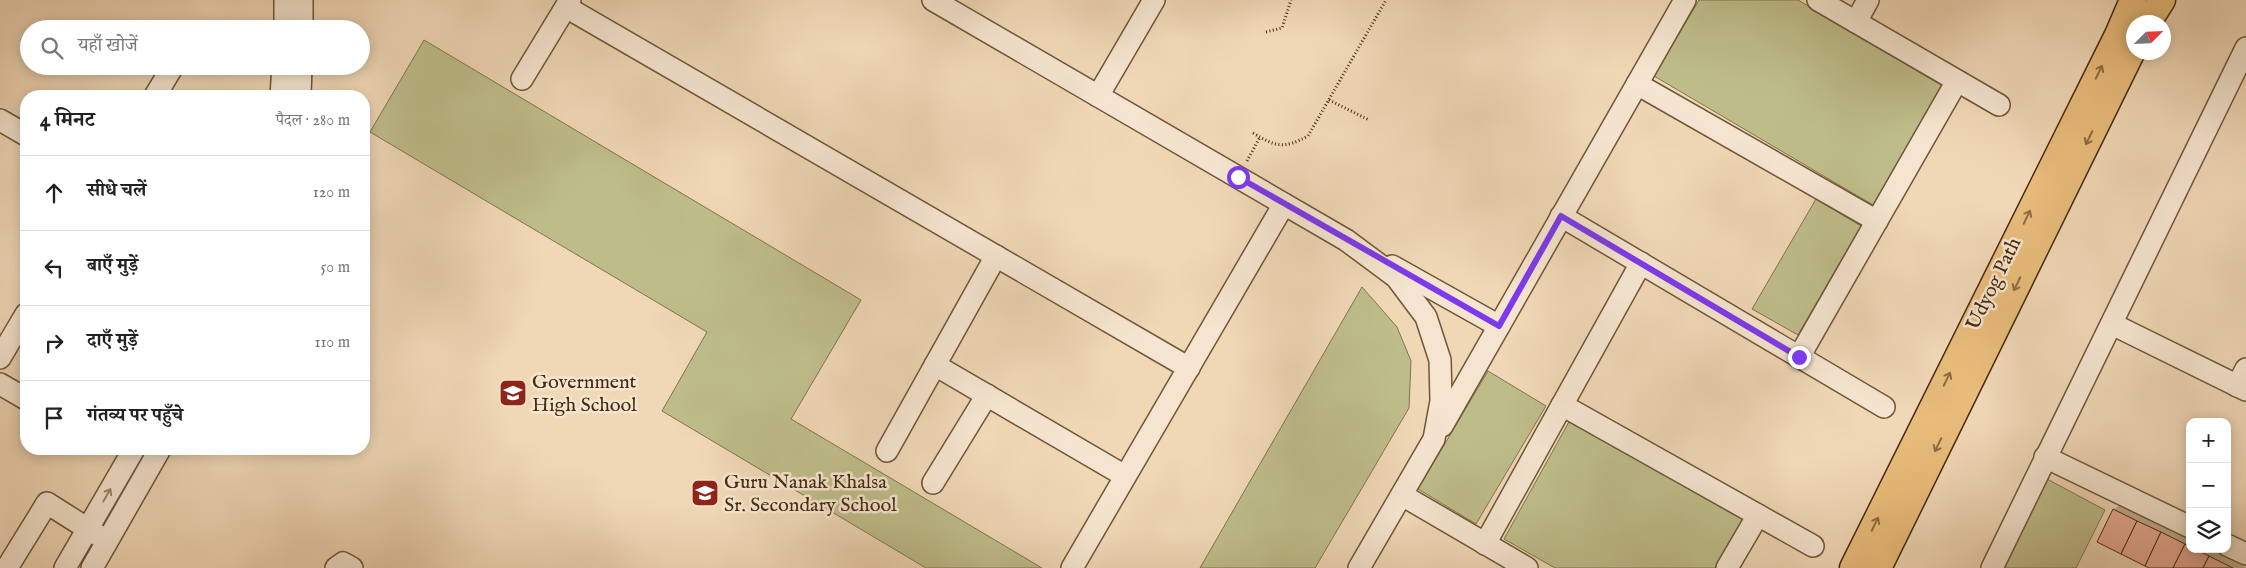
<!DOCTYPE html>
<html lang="hi">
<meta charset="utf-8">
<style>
:root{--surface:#fff;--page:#f6f6f6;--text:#222;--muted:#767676;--line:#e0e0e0}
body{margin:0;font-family:"IM FELL English","Noto Serif Devanagari",serif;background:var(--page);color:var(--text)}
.controls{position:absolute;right:15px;bottom:15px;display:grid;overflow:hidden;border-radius:10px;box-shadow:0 2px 12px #0003}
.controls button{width:45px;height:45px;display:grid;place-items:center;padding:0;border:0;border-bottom:1px solid var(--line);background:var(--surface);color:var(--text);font:25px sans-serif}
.compass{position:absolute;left:2126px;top:15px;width:45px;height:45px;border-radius:50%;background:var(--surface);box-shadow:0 2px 12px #0003;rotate:66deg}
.stop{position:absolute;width:15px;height:15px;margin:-11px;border:4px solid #7c3aed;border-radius:50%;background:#fff}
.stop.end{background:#7c3aed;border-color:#fff;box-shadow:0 1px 5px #0008}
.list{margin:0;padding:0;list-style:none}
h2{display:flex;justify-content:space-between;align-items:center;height:65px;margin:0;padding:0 20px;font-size:21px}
h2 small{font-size:16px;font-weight:400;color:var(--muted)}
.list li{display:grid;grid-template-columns:32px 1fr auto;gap:15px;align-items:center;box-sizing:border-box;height:75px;padding:0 20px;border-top:1px solid var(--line)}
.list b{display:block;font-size:19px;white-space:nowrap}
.list em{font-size:16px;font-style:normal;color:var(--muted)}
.icon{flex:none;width:28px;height:28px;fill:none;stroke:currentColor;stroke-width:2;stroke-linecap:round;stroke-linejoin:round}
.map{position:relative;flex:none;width:2246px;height:568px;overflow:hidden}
.search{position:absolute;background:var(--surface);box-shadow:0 2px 12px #0003;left:20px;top:20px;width:350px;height:55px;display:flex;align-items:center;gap:12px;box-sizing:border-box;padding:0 18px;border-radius:28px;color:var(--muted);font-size:19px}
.panel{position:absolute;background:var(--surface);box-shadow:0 2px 12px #0003;left:20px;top:90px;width:350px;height:365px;border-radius:20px}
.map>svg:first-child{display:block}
</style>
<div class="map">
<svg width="2246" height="568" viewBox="0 0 2246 568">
<rect width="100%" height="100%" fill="#f0d7b6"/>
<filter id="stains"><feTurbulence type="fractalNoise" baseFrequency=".004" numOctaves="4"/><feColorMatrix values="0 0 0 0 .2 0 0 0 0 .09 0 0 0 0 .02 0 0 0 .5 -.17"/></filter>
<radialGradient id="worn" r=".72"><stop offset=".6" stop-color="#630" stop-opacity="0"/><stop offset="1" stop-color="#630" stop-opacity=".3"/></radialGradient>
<g fill="#bebd8a" stroke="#81744c">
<path d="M1699,0h99l145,86 -70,119 -219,-129z"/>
<path d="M424,40l437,260 -70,119 251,149h-116l-264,-157 45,-79 -337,-200z"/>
<path d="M1816,199l45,27 -63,109 -46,-26z"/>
<path d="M1362,287l35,40 14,34 -2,47 -94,160h-115z"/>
<path d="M1488,371l58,35 -70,118 -58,-35z"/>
<path d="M1570,420l175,100 -27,48h-163l-51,-29z"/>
<path d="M2047,479l58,31 -29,58h-75z"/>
</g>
<path fill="#0003" d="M2119,505l71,34v10h20l36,19h-94l-53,-26 15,-32z"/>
<g fill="#e8ab95" stroke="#442b0d">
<path d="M2113,509l24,12 -16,33 -24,-12z"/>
<path d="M2137,521l24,11 -16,34 -24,-12z"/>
<path d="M2161,532l24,12 -12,24h-24l-4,-2z"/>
<path d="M2185,544l5,2v3h5l14,7 -6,12h-30z"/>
<path d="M2209,556l24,12h-30z"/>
</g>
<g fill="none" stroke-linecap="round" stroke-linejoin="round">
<defs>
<g id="minor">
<path d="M285,0v29"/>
<path d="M933,0l413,240 50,37 30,40 14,43 1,41 -7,38 -75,129"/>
<path d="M1818,0l181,105"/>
<path d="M566,7l623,361"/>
<path d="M1856,22l12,-22"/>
<path d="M302,29v-29"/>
<path d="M522,79l48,-79"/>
<path d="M1637,84l240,137"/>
<path d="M155,96l18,-30"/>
<path d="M281,96l2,-30"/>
<path d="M300,96l1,-30"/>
<path d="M1098,96l56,-96"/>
<path d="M0,120l26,15"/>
<path d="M1561,216l323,191"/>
<path d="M1392,266l107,60"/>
<path d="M2112,324l134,66"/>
<path d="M1799,357l158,-276"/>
<path d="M0,358l26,-44"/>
<path d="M935,365l190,111"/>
<path d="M0,384l26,15"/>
<path d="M2237,386l9,-17"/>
<path d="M1562,405l251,141"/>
<path d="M1442,426l243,-426"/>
<path d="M887,451l109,-195"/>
<path d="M2045,457l145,70"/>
<path d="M933,483l54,-88"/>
<path d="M1402,495l125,73"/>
<path d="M1485,544l156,-281"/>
<path d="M2227,545l19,9"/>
<path d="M7,568l40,-65 60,38"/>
<path d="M65,568l69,-119"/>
<path d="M92,568l68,-119"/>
<path d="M336,568l7,-5 9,5"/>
<path d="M1072,568l212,-364"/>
<path d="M1727,568l31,-53"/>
<path d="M1992,568l254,-520"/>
</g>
<g id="major">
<path d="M2148,22l14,-22"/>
<path d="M1853,568l265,-533 15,-35"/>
<path d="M1878,568l256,-521"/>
</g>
</defs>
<use href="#minor" stroke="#6f5637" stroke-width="24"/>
<use href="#major" stroke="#442b0d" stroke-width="29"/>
<g stroke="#442b0d" stroke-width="3" stroke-dasharray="1 2.5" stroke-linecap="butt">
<path d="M1266,32l16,-4 9,-28"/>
<path d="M1329,100l40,20"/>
<path d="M1253,133c23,14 31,16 55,3l78,-136"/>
<path d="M1247,161l13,-24"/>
</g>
<use href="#minor" stroke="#f5e5d0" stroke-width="21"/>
<use href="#major" stroke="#e8bc7b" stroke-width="26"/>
</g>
<defs><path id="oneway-shaft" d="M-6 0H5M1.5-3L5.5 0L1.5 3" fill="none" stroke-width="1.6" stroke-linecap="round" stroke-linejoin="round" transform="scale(1.25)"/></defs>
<g stroke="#8e6c3e">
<use href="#oneway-shaft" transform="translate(2099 72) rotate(-64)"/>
<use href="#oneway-shaft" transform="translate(2089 138) rotate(116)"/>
<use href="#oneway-shaft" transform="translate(2027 217) rotate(-64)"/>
<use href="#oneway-shaft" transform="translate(2017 284) rotate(116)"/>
<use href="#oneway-shaft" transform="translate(1947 379) rotate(-64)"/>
<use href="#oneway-shaft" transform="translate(1938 445) rotate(116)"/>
<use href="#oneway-shaft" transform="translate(1875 524) rotate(-64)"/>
</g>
<use stroke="#9c886e" href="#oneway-shaft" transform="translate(107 495) rotate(-60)"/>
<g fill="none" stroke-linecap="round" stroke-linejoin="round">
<path stroke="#7c3aed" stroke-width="6" d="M1238,177l261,149 62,-110 238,141"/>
</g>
<defs>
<symbol id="school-square" viewBox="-11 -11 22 22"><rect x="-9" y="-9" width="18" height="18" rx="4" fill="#8f2418" stroke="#f5e5d0"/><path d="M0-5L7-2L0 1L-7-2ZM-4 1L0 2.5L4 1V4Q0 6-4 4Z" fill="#fff"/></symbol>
</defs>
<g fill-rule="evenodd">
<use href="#school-square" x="497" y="377" width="32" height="32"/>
<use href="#school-square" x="689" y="477" width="32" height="32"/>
</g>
<g text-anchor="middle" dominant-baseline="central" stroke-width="5" stroke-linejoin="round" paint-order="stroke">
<g font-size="20" fill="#442b0d" stroke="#f5e5d0">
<text transform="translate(1994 284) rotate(-64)">Udyog Path</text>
</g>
<g font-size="20" fill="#442b0d" stroke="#f5e5d0" text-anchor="start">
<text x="532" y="382">Government<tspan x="532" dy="23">High School</tspan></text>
<text x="724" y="482">Guru Nanak Khalsa<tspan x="724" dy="23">Sr. Secondary School</tspan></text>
</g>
</g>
<rect width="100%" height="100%" filter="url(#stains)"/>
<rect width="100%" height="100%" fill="url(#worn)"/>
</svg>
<div class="controls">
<button>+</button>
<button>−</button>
<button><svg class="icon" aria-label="layers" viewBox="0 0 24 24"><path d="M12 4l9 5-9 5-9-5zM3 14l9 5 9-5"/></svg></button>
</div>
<svg class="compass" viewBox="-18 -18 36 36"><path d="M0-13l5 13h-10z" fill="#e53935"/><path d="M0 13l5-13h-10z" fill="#767676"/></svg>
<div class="stop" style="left:1238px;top:177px"></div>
<div class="stop end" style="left:1799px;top:357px"></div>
<div class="search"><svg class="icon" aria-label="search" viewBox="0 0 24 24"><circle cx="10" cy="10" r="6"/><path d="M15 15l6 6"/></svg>यहाँ खोजें</div>
<section class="panel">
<h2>4 मिनट<small>पैदल · 280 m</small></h2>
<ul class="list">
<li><svg class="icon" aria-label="ahead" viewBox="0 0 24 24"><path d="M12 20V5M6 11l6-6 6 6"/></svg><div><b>सीधे चलें</b></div><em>120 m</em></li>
<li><svg class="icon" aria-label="left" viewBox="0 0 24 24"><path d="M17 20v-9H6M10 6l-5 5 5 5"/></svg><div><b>बाएँ मुड़ें</b></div><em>50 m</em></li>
<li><svg class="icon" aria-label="right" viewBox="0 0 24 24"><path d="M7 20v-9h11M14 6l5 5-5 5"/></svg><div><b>दाएँ मुड़ें</b></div><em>110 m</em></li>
<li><svg class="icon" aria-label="arrive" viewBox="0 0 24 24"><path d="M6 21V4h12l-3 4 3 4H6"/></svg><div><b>गंतव्य पर पहुँचे</b></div></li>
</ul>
</section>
</div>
